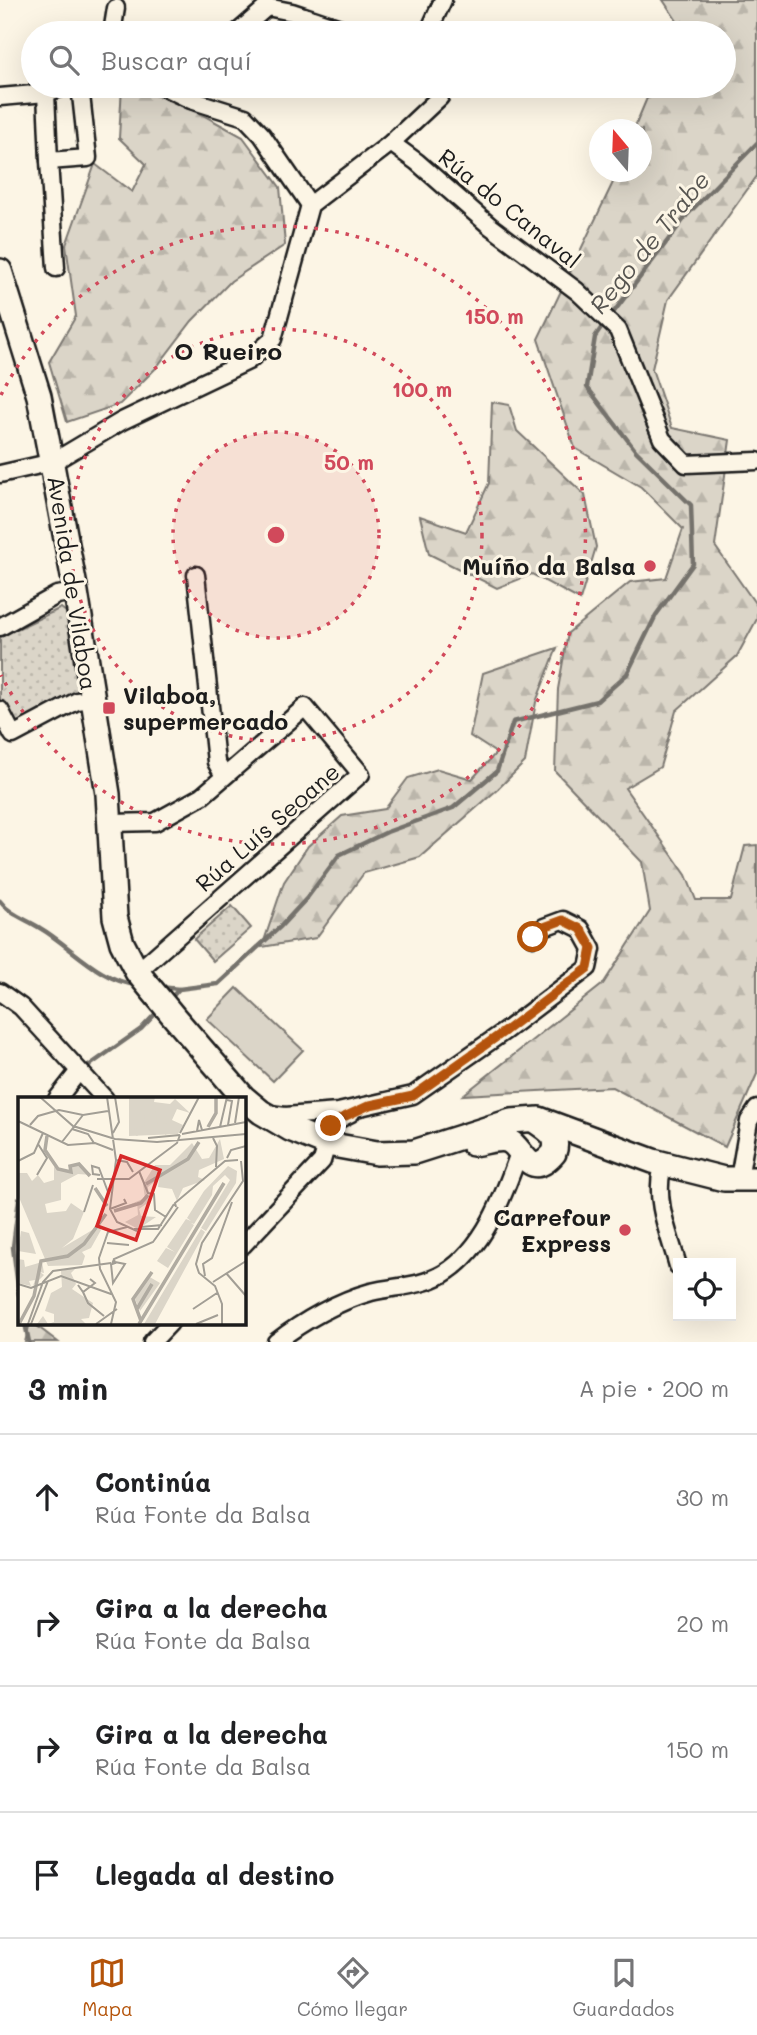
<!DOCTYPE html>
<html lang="es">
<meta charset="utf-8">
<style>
:root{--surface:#fff;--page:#f2f2f2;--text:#202124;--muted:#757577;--line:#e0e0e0;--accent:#b45309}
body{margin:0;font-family:Mali,sans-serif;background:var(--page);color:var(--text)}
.controls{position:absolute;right:21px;bottom:21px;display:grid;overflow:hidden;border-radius:0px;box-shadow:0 7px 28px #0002}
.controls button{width:63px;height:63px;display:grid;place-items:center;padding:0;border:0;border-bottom:2px solid var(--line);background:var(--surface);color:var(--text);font:35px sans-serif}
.compass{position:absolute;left:589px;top:119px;width:63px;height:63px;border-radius:50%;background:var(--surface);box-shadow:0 7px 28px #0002;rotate:341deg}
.stop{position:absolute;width:21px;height:21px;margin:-16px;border:5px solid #b45309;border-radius:50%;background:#fff}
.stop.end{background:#b45309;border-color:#fff;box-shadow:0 2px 7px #0008}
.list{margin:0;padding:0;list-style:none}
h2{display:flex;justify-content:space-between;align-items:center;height:91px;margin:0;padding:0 28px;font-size:30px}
h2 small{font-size:23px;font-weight:400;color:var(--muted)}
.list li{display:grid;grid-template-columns:46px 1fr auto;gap:21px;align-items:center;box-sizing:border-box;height:126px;padding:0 28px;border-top:2px solid var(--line)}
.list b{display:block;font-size:26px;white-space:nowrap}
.list p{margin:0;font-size:23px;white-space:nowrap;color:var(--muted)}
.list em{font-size:23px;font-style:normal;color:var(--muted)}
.icon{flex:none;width:38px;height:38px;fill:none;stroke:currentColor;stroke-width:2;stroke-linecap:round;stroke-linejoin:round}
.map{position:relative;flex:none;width:757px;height:1342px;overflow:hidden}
.search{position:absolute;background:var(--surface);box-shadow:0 7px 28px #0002;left:21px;right:21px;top:21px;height:77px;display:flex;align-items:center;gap:18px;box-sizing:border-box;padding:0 24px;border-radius:38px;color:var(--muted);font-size:26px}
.sheet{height:595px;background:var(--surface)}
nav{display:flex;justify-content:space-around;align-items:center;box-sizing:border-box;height:98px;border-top:2px solid var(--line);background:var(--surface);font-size:19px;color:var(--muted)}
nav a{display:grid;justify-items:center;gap:4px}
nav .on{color:var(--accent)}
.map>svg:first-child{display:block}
</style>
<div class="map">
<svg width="757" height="1342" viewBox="0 0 757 1342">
<defs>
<pattern id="grass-dots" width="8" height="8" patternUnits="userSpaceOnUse" patternTransform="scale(1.75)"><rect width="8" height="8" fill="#dbd5c8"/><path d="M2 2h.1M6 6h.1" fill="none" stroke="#bbb6ab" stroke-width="1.8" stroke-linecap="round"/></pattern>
<pattern id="forest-firs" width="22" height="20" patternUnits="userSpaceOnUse" patternTransform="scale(1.75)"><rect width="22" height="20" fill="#dbd5c8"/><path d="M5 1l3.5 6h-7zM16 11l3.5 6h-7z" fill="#bbb6ab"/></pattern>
</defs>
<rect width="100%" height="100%" fill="#fcf5e5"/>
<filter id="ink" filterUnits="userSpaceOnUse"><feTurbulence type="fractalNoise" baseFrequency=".0143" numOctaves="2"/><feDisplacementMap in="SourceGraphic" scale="14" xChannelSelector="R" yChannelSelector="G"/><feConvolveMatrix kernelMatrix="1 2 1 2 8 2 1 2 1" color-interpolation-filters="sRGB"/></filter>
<g filter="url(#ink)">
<g fill="url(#grass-dots)" stroke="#7c7872" stroke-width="2">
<path d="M61,608l10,8 7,75 -4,5 -57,28 -5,-1 -12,-23v-63z"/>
<path d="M232,906l19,22 -38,33 -19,-22z"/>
</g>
<g fill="url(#forest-firs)" stroke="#7c7872" stroke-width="2">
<path d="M663,0h94v176l-89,124 -16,69 20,59 58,12 -15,106 42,60v13l-20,37 -61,55 -16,56 -35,21 61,87 10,25h35l14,-54 12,-1v229l-32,73 -113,-60 -149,8 140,-111 47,-73 -8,-49 -87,-91 3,-82 10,-56 62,-51 36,-4 17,-49 -42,-42 -66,-39 -37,-109 80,-167h24v-42l-8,-1 18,-43h72v-53h-52l5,-12z"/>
<path d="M122,86l39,11 42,18 40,22 37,50 5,58 -54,36 -39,40 -36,47 -36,36 -53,18 -18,-60 27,-46 -10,-71 29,-81 37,28 14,-28 -27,-26z"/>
<path d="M492,402l17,3 8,26 68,64 11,52 -16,53 -48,-26 -35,14 -68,-34 -9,-38 46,16 23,-49z"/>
<path d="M557,648l-21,54 -11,60 -27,27 -78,68 -56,16 -48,65 -54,9 22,-65 24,-36 34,-30 43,-7 23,-31 30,-9 34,10 24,-26 -26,-17 13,-63z"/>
<path d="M30,1323h3l25,19h-33z"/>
</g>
<path fill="#dbd5c8" stroke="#7c7872" stroke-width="2" d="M237,988l66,62 -30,31 -66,-62z"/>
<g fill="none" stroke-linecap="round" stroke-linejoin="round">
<g stroke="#75726c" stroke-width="4.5">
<path d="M610,317l77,-102 70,-72"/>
<path d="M0,901c10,14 26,18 40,27 31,18 60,54 98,57"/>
<path d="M160,987l19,2"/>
<path d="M169,1000l10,-11 39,-5 63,-58 26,-28 32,-43 48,-23 66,-24 44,-37 16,-49 84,-21 30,-27 29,-59 37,-51 -2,-59 -55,-54 -49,-64 8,-50 9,-13"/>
<path d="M85,1073l5,-8 51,-36 17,-18"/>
<path d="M19,1199l-6,48 6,48"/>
<path d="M25,1323l4,19"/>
</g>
<defs>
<g id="minor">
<path d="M112,33l4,-25"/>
<path d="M237,33l30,-26 25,5 63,21"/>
<path d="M428,33l15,-33"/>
<path d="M162,86l29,14 54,17 17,18 48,70"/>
<path d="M46,93l3,68 39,-3 -8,-72"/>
<path d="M0,97l46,-4 20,-7"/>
<path d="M391,143l26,19 73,64 87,65 41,39 44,109 24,25 71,-3"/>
<path d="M49,161l7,107"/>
<path d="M0,474l53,-12 69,-41 126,-60 25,-22 37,-134 81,-62 49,-46 -2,-11"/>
<path d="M196,575l20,187 8,14"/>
<path d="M0,627l57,-32 19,-3"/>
<path d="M0,710l13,25 64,-34 15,-2"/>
<path d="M111,823l44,-1 47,-26 103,-89 56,67 -224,198"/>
<path d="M0,992l21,15 84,92"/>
<path d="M57,1099l22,-28"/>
<path d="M270,1114l15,2 53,-4 75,-17 92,-64 83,-63 4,-19 -11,-20 -18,-9 -19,7 -11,10"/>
<path d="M344,1147c-21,-17 -14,-24 7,-34"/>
<path d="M662,1170c-8,31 8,66 16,96"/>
<path d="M739,1179l10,-58 8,-12"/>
<path d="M243,1245l79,-84 5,-17"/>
<path d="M152,1342l18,-19"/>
<path d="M276,1342c27,-21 62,-41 95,-50 25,-6 49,-5 72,-18 41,-24 61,-79 76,-121"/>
</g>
<g id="highway">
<path d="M0,271l39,125 37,196 32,202 7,123 7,26 15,29 38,46 68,79 18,15 29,17 37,15 50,9 37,-1 97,-31 28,-2 114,42 71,18h33"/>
<path d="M473,1144c9,-1 24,-6 33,-4 17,4 22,44 48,13 6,-17 -6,-23 -19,-32"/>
</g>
</defs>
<use href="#minor" stroke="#1c1c1c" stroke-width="21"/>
<use href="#highway" stroke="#1c1c1c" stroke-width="28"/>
<use href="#minor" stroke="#fcf5e5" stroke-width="16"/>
<use href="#highway" stroke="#fcf5e5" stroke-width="23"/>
</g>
</g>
<g fill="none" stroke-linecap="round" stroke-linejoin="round" filter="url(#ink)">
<path stroke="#b45309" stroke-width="9" d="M331,1126l4,-5 35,-16 43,-9 92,-65 83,-63 4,-20 -11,-19 -18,-9 -19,7 -11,10"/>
</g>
<circle cx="276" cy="535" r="103" fill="#d1495b" fill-opacity=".12"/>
<g fill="none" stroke="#d1495b" stroke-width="3.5" stroke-dasharray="3.5 7">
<circle cx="276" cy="535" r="103"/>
<circle cx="276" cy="535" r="206"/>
<path d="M1 395A309 309 0 1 1 1 675"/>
</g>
<g fill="#d1495b" stroke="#fcf5e5" stroke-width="2.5">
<circle cx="650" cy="566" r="7"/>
<rect x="102" y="701" width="14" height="14" rx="3.5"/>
<circle cx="625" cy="1230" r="7"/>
</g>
<g text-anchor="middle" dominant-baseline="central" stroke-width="6" stroke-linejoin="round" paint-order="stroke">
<g font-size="23" fill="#1c1c1c" stroke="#fcf5e5">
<text transform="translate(510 208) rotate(39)">Rúa do Canaval</text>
<text transform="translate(73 583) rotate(81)">Avenida de Vilaboa</text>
<text transform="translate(267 827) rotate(-41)">Rúa Luís Seoane</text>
</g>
<g font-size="23" font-weight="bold" fill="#1c1c1c" stroke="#fcf5e5" text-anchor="end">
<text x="636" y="566">Muíño da Balsa</text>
<text x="123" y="695" text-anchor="start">Vilaboa,<tspan x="123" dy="26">supermercado</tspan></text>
<text x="611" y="1217">Carrefour<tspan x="611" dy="26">Express</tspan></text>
</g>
<g font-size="24" font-style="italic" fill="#575551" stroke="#fcf5e5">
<text transform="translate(649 242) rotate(-51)">Rego de Trabe</text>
</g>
<g font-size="24" font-weight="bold" fill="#1c1c1c" stroke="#fcf5e5">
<text x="228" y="350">O Rueiro</text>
</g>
</g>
<g transform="translate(18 1097)">
<rect width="228" height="228" fill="#fcf5e5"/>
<path d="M111,0h26l-1,5 16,2 5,-5 15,14 -13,-4 -5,11 11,5 -5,9 -49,2zM210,69l9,5 -1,12 -30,48 -5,-3 29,-48 -5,-5 -12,11 -1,9 -18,29 -3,-1 3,2 -26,43 -11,-7 9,-13 9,4 -8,-5 19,-28 5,2 -4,-3 17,-27zM183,132l4,3 -50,92h-11zM130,179l12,7 -20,28 -5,-12z" fill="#dbd5c8"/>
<path d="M137,14l3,14 13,-3 4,8 -10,5v-8l-9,7 -7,-10 -12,12 -8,-5 16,-6 -1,-12 8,7zM202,42l4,20 -25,11 -1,7 7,3 -22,8 -6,13 -5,-12 -14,-2 1,-9 -11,9 1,15 -10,7 2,7 15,1 -18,12 -13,-7 13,-7 -1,-13 -4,4 -16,4 28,-12 -2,-14 12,-19h15l22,-22 10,16 7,-1zM59,66l15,12 -14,-1 -17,9v17l-16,4 2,9 19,-2 5,-8 13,9 -11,27 -11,9 37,-22 2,4 -10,18 -9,4 3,4 -3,9 -34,1 -30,-71v-22h9l5,8 6,-6 6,8 10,-3v-13l15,4v-5zM3,134l8,2 7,21 -18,-3zM0,162l6,1 1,7 17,-5 2,11 -4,-1 4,3 -11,11 2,-6 -6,1 2,5 -13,-3zM59,170l-6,6 5,11 -4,5 21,14 -4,15 -8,1 5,5h-49l6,-8 5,8 6,-2v-8l-9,-3 6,-18 11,-6 -1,-16z" fill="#dbd5c8"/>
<path fill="none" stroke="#b0aba1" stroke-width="3.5" d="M190,30l8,-14v-16M29,39l-2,14 13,19 13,3 -1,-6 9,-2 11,12M128,87l42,-25 11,-17M77,91l12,18M96,114l27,-8 7,-8M119,212l15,-25M123,224l-8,-22 19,-27M1,227l15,-28 7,-35 27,-5 16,-12 22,-30M121,227l85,-141"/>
<path fill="none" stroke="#a29e95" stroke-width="2" d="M22,0l33,29 42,13 42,3 89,-8M89,0l9,63 -6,49 7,13 20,9M209,3l5,1 -4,24M0,24l50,24 27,-2 18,7M217,26l4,-26M12,28l8,-9 21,-6 24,5 25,-4M202,30l7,-30M54,32l16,5 6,9M179,34l2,-11 3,10M95,36l6,-11 -4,-25M162,36l19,-36M164,37l64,-12M130,41l32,-3M195,41l4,8 -1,21M44,45l21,-27M209,61l4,-8 15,-4M98,63l11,2 6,10M0,64l16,-8 9,-20M121,74l9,22 6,1 1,16 11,7M19,78l10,-17 -9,-14M82,78l-7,-1 -1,-8 7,2 9,24M79,82h32l48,-36 3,-8M158,110l-1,-4 50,-42 13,-1M92,112l16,-6 -2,-4M66,115l9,-27M123,130l21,-2M116,132h24l16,-25M89,146l22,2M96,162l-2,5 3,-1 -1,-4 39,-17 25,-35M93,167l2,19 12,-19 -10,-2M208,176l20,23M187,179l-2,-12 9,-6 20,-56M195,185l33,-21M0,187l13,4 30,-12 50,18M60,188l5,7 12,-9 -5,-4M65,195l5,11 16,13M175,212l24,-16M10,227l15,-42 10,-11 58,-8M13,227l17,-43M78,227l21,-15M93,227l5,-22 -16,-33 -1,-11 9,-26 19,-5M178,227l22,-9M204,227v-20l-7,-18 -16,-13 -3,-9 6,-21 41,-62 -2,-20"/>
<path fill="#d62828" fill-opacity="0.15" stroke="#d62828" stroke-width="3.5" d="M103,59l39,14 -24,70 -39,-14z"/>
<rect width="228" height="228" fill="none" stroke="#1c1c1c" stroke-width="3.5"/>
</g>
<circle cx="276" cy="535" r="10" fill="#d1495b" stroke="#fcf5e5" stroke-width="3.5"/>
<g font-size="21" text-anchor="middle" font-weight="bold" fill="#d1495b" stroke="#fcf5e5" stroke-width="6" stroke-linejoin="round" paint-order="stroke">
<text x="494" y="324">150 m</text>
<text x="422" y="397">100 m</text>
<text x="349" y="470">50 m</text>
</g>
</svg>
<div class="controls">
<button><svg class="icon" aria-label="locate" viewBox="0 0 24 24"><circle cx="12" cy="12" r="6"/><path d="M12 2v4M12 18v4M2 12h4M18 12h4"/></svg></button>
</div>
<svg class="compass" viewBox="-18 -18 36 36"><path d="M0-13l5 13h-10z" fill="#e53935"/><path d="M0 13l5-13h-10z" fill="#757577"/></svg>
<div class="stop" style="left:533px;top:937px"></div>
<div class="stop end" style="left:331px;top:1126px"></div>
<div class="search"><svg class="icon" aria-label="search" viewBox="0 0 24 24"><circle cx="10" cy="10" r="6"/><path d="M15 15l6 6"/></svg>Buscar aquí</div>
</div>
<section class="sheet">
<h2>3 min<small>A pie · 200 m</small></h2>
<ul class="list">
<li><svg class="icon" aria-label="ahead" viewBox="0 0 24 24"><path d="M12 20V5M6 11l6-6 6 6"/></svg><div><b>Continúa</b><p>Rúa Fonte da Balsa</p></div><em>30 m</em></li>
<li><svg class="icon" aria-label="right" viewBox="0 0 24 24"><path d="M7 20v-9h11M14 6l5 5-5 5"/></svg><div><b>Gira a la derecha</b><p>Rúa Fonte da Balsa</p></div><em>20 m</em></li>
<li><svg class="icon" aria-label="right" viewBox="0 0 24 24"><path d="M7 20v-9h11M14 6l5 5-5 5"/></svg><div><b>Gira a la derecha</b><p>Rúa Fonte da Balsa</p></div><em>150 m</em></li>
<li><svg class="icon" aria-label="arrive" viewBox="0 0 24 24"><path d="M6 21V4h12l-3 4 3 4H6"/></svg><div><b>Llegada al destino</b></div></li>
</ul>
</section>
<nav>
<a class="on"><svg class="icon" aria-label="map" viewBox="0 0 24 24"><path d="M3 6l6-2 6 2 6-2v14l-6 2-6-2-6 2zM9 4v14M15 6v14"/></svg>Mapa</a>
<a><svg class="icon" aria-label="directions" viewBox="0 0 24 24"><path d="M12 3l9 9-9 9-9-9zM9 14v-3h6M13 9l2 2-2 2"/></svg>Cómo llegar</a>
<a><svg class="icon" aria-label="saved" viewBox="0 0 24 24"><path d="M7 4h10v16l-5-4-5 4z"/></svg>Guardados</a>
</nav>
